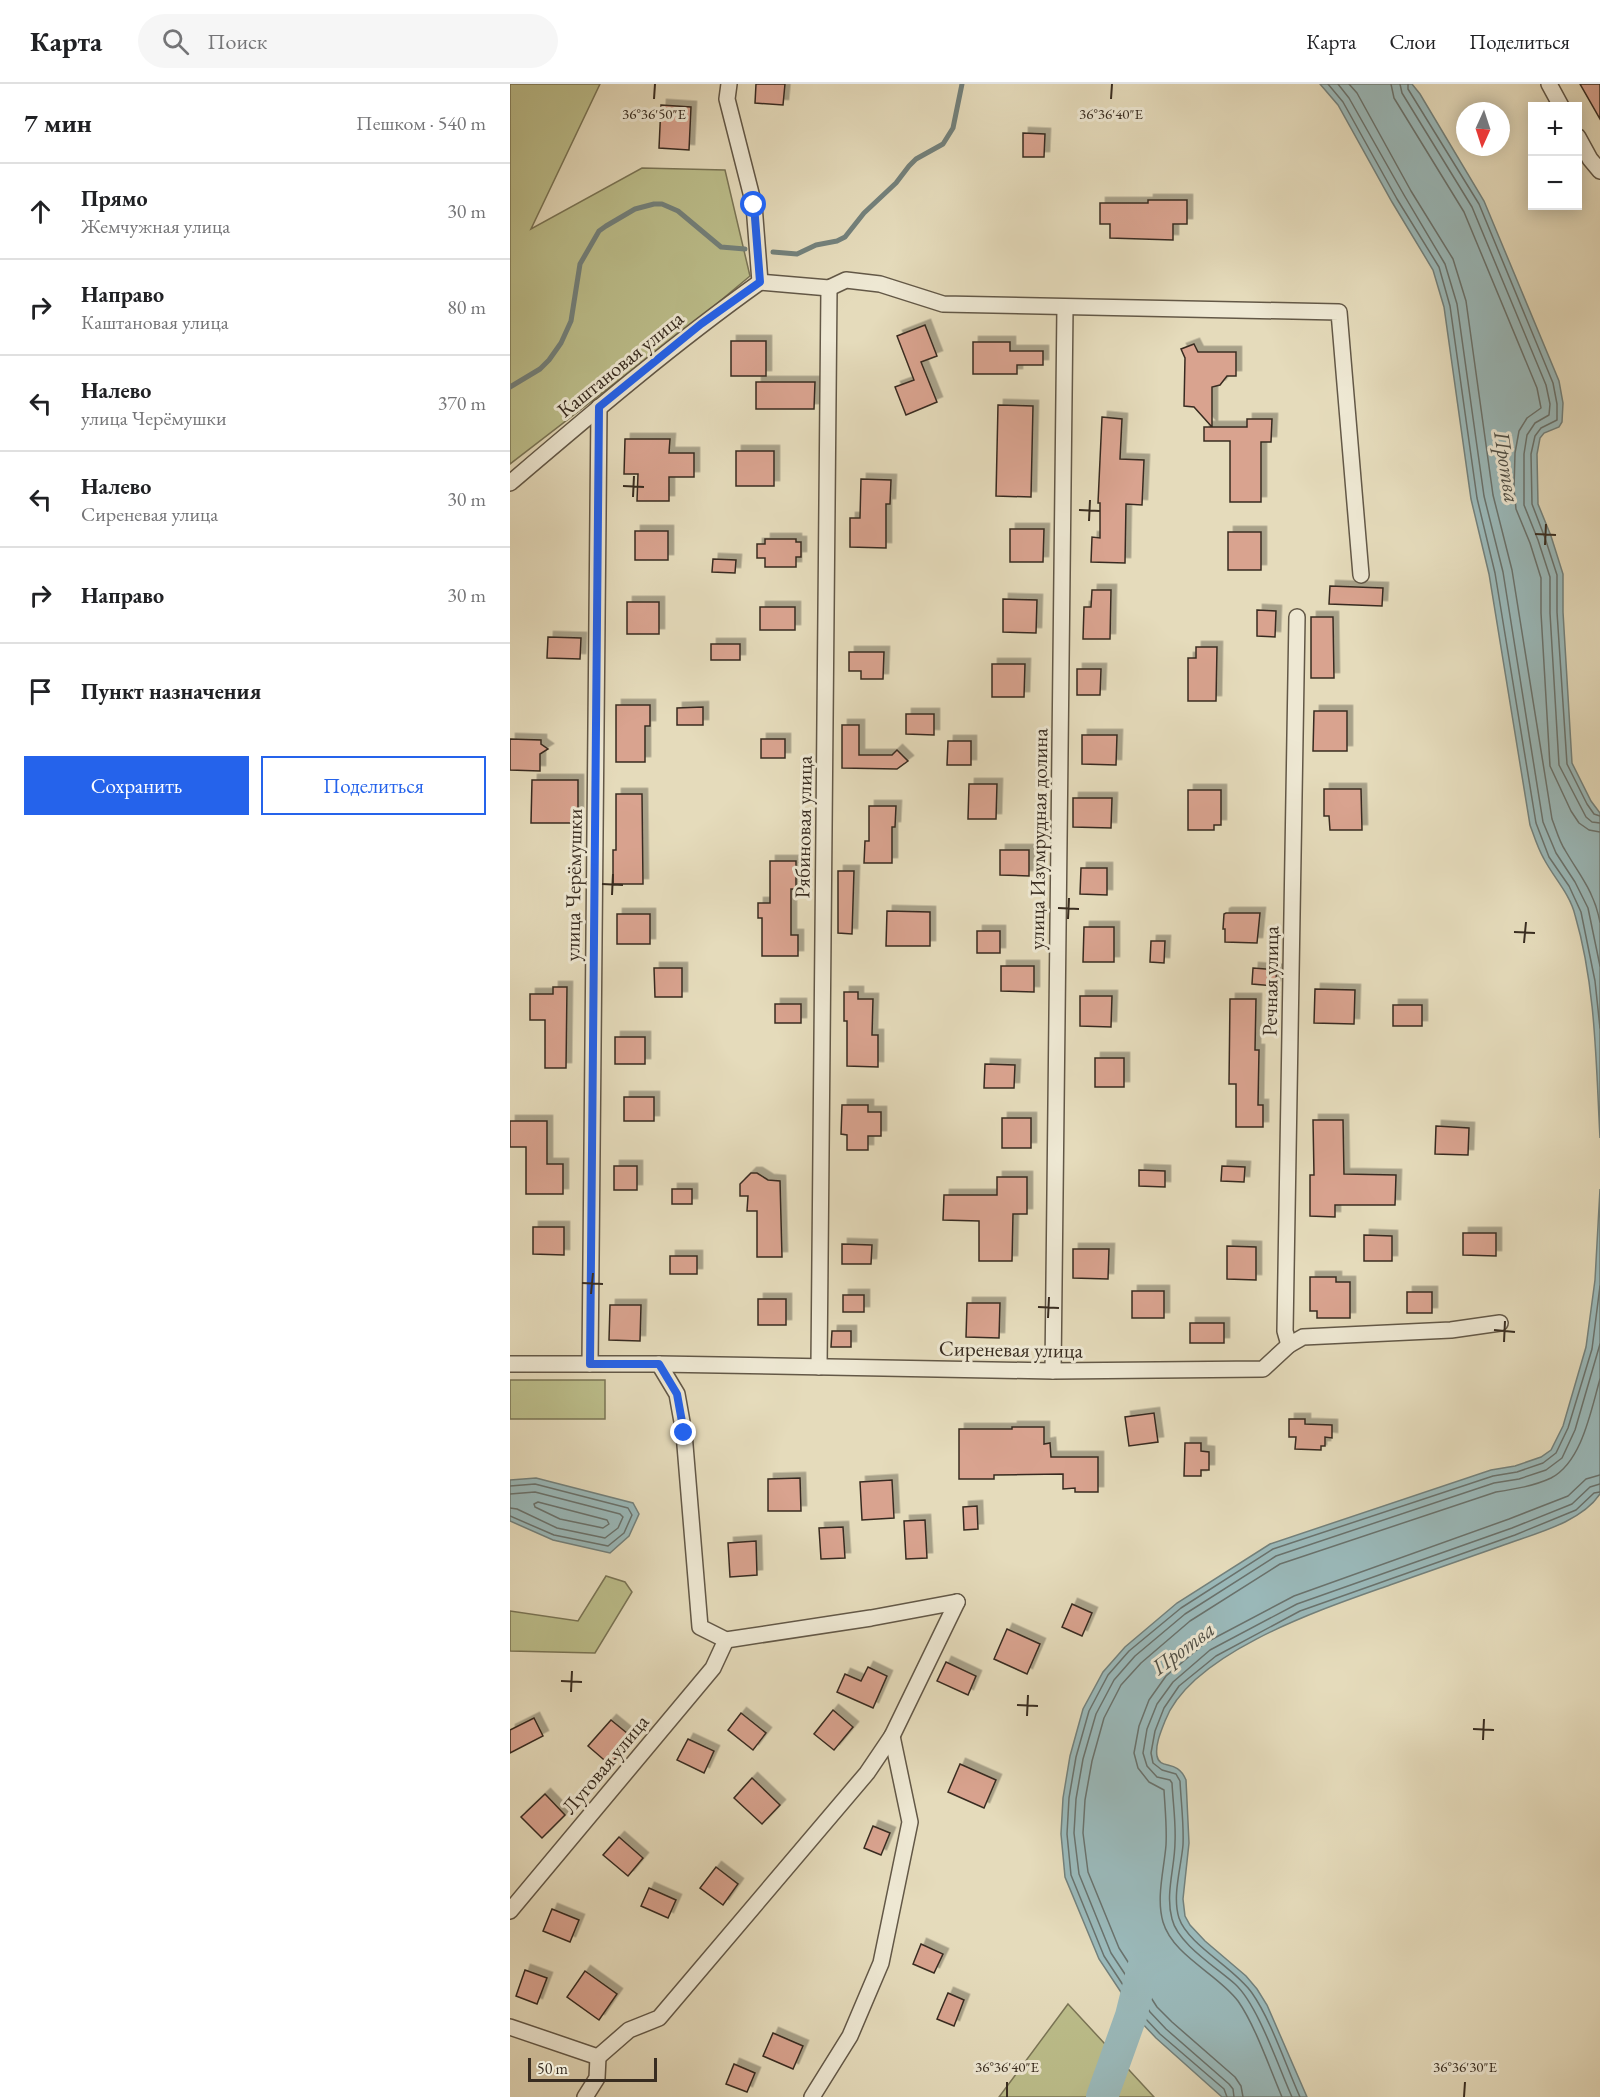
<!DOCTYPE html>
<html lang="ru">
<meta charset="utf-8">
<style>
:root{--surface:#fff;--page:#f6f6f6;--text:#202124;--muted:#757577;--line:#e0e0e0;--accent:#2563eb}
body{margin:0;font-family:"EB Garamond",serif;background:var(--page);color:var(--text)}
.controls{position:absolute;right:18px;top:18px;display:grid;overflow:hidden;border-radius:0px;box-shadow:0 3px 15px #0003}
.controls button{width:54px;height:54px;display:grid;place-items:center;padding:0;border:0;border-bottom:2px solid var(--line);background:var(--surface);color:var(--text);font:30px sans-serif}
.compass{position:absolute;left:946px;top:18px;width:54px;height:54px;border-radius:50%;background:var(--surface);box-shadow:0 3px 15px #0003;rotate:183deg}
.scale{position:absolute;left:18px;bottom:15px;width:129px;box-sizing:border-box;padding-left:6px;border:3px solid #382c20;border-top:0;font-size:16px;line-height:21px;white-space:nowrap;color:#382c20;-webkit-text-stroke:4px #eee8d3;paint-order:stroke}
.stop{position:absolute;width:18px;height:18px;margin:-14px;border:4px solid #2563eb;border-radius:50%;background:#fff}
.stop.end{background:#2563eb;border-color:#fff;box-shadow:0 2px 6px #0008}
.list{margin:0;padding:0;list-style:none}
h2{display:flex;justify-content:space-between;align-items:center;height:78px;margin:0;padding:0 24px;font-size:26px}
h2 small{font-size:20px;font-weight:400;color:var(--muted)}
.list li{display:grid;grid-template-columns:39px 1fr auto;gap:18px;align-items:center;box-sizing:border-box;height:96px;padding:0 24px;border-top:2px solid var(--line)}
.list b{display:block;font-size:22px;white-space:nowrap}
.list p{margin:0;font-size:20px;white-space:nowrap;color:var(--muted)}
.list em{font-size:20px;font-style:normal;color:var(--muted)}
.actions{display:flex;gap:12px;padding:18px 24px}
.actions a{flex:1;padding:14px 0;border:2px solid var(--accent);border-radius:0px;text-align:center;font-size:21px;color:var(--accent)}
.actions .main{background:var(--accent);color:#fff}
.icon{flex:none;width:33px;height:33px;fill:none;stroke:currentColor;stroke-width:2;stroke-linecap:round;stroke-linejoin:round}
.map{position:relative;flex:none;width:1090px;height:2013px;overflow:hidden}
header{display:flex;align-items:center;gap:36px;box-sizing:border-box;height:84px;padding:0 30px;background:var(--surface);border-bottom:2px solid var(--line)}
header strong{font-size:28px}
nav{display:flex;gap:33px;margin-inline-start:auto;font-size:21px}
.search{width:420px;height:54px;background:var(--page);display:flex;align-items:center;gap:15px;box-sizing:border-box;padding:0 21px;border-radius:33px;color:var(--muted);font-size:22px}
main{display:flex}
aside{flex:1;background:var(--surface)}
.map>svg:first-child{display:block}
</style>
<header>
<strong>Карта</strong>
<div class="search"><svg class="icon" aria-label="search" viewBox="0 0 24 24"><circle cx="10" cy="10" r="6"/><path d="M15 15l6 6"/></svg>Поиск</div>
<nav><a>Карта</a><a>Слои</a><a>Поделиться</a></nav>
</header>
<main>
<aside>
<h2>7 мин<small>Пешком · 540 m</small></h2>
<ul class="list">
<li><svg class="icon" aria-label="ahead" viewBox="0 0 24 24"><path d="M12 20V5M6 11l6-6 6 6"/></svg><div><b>Прямо</b><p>Жемчужная улица</p></div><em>30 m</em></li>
<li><svg class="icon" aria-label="right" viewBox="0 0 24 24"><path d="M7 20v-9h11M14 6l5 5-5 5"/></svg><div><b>Направо</b><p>Каштановая улица</p></div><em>80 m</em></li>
<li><svg class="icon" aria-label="left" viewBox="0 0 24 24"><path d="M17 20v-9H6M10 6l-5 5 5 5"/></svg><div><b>Налево</b><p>улица Черёмушки</p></div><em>370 m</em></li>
<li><svg class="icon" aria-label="left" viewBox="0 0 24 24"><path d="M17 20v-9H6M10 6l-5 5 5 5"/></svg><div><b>Налево</b><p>Сиреневая улица</p></div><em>30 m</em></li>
<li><svg class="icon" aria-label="right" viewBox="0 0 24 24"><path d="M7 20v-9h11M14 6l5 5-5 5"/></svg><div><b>Направо</b></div><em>30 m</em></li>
<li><svg class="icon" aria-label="arrive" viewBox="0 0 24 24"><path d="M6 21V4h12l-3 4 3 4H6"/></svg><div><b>Пункт назначения</b></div></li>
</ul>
<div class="actions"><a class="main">Сохранить</a><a>Поделиться</a></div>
</aside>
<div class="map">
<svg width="1090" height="2013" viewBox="0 0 1090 2013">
<defs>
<filter id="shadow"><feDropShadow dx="5.5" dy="-5.5" stdDeviation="0" flood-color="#0004"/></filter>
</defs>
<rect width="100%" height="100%" fill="#e5dbbb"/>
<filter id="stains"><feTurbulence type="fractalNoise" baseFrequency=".00333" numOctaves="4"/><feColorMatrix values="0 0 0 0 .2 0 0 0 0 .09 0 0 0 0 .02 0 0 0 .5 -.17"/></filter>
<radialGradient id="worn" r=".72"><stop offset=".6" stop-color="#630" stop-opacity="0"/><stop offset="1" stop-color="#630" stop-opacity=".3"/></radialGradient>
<g fill="#bcbe8b" stroke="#7a7556" stroke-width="1.5">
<path d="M0,0h90l-69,145 111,-61 83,2 25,106 -48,40 -192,148z"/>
<rect x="0" y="1296" width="95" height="39"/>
<path d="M96,1492l19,6 7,10 -37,61 -85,-2v-40l68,10z"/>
<path d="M558,1920l86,93h-155z"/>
</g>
<g fill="#9ab9ba" stroke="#73817c" stroke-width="1.5">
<path d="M810,0h92l8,10 64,107 75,180 4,22 -1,19 -3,5 -15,6 -4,5 -3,16 1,50 13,32 12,38v38l9,151 19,38 9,12v325c-4,-74 -4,-151 -25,-223 -5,-21 -21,-37 -31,-56 -6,-10 -10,-23 -14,-34l-41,-251 -18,-75 -27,-192 -11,-37 -41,-68 -54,-97z"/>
<path d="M1090,1105v305c-19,29 -67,40 -99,52 -37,13 -74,26 -111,39 -65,23 -199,67 -225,136 -4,10 -10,24 -8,35 3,15 20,2 29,24l3,63 -6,56 2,17 5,9 15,16 41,35 11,13 10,16 40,92h-85l-66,-59 -16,-17 -41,-62 -34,-82 -4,-43 2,-36 7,-42 13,-47 20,-37 22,-25 52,-44 93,-59 221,-74 24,-4 26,-9 10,-7 12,-24 23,-79 9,-67z"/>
<path d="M26,1394l97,25 6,11 -10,22 -19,17 -57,-13 -43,-19v-41z"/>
</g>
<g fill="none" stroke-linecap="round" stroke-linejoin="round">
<g stroke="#69726d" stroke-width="1.5">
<path d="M818,0l15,18 54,97 42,68 11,39 27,192 18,75 41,250 13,34 20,29 12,26 14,69 5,47"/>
<path d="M828,0l11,14 55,97 41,69 12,40 27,192 19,76 40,250 13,31 19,29 13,26 12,58"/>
<path d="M839,0l8,9 54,98 42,68 13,42 27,194 19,75 40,249c4,10 7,22 13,31 15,26 29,41 35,72"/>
<path d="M881,0l3,14 70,114 73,176 4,20 -14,10 -8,13 -4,22 -1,36 2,20 14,34 11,35v35l9,153 21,45 8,12 10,7 11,2"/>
<path d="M890,0l2,9 70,114 74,178 4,19 -1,11 -14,8 -8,12 -3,19v51l14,35 12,37v36l9,152 27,52 6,5 8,1"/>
<path d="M898,0v5l71,115 74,179 4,21v16l-16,8 -6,8 -4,18 1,50 13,34 12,37v37l10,152 20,40 7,10 6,2"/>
<path d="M0,1402l25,-2 93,24 4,7 -8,18 -16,13 -54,-11 -44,-19"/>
<path d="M0,1410l25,-2 85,22 3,3 -5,11 -13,10 -48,-10 -40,-19 -7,-1"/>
<path d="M28,1418l69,18 2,4 -6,4 -43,-9 -25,-12 -1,-3z"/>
<path d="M717,2013l-3,-8 -64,-55 -16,-17 -40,-61 -33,-81 -4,-41 2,-36 7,-41 13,-46 19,-36 21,-24 52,-43 92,-59 220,-73 24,-4 26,-9 13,-10 12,-25 24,-79 8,-63"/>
<path d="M724,2013l-1,-8 -4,-5 -63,-55 -16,-17 -39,-59 -32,-79 -5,-41 2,-34 7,-40 13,-45 18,-34 21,-24 50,-42 91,-58 218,-73 25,-4 27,-9 16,-12 13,-28 25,-86"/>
<path d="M733,2013l-2,-11 -6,-9 -63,-55 -15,-15 -38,-59 -31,-76 -5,-39 2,-33 7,-39 12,-43 17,-33 20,-22 49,-42 90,-57 216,-72c19,-3 38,-6 55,-14 31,-16 40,-68 49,-99"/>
<path d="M772,2013c-12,-28 -27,-72 -44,-96 -20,-27 -65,-45 -75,-79 -7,-24 1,-52 3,-77 1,-18 -1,-37 -2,-55l-15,-8 -11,-14 -4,-15 5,-27 10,-26 17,-24 39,-33 89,-47 215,-77 59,-23 18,-17 14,-4"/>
<path d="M782,2013c-14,-31 -34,-92 -57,-113 -19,-17 -57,-40 -63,-65 -7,-25 3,-52 3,-77 1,-19 -2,-39 -3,-59l-2,-3 -13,-3 -10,-11 -4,-13 4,-24 10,-25 16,-22 37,-32 87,-46 215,-76 60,-24 18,-17 10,-3"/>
<path d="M790,2013c-14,-31 -29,-77 -48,-104 -17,-25 -64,-48 -73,-75 -7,-22 2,-50 4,-73 1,-21 -2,-43 -3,-64l-4,-7 -14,-4 -9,-7 -2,-10 4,-22 9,-23 15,-22 37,-30 84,-45 215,-76 61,-25 18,-17 6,-1"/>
</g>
<g stroke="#73817c" stroke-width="5">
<path d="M263,168l24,2 19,-9 21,-4 8,-4 19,-24 32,-30 13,-17 7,-7 27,-15 10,-16 9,-44"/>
<path d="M0,303l30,-18 9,-9 12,-17 10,-22 9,-57 19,-33 7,-5 29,-17 19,-5h8l16,7 43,36 24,2"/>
</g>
<path stroke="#9ab9ba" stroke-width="32" d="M592,2013l29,-81 12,-48"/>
</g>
<g fill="#d9a38f" stroke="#382c20" stroke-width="1.5" filter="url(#shadow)">
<path d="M246,0h29l-2,21 -28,-2z"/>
<path d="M1070,0h20v35z"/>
<path d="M151,21l30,2 -2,43 -30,-2z"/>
<path d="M513,49l22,1 -1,23h-21z"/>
<path d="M638,116h39v24h-14v16l-63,-2v-14h-10v-21h48z"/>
<path d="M415,241l12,31 -16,6 16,40 -31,13 -11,-28 19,-7 -17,-44z"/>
<rect x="221" y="257" width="35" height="35"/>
<path d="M463,258h37v9h33v14h-26v9h-44z"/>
<path d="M684,260l4,8h38v24h-9l-7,9 -8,2v40h35v-8h25l-1,23h-10v60h-31v-61h-26v-14h8l-18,-20 -10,-1 1,-48 -4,-9z"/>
<path d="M246,298h59l-1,27h-58z"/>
<path d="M488,321l35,1 -2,91 -35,-1z"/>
<path d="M592,333l20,2 -2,40 24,1 -2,45 -16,-1 -1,59 -34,-1 1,-25 8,1v-35h-2z"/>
<path d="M115,355h45l-1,14h25v24h-25v24h-32l1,-27h-14z"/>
<rect x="226" y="367" width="38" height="35"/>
<path d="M351,395l30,1 -1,24h-4v44l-36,-1v-29h10z"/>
<path d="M500,445h34l-1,33h-33z"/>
<rect x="125" y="447" width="33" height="29"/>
<rect x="718" y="448" width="33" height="38"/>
<path d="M255,455h31v3h5v15h-5v10h-31v-9h-8v-14h8z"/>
<path d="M203,475l23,1 -1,13 -23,-1z"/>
<path d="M820,502l53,2 -1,18 -53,-2z"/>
<path d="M582,506h19l-1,49h-27l1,-32h7z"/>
<path d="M493,515l34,1 -1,33 -33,-1z"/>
<rect x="117" y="518" width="32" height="32"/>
<rect x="250" y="523" width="35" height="23"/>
<path d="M747,526l19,1 -1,26 -18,-1z"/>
<path d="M801,533h22l1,61h-23z"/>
<path d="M38,553l33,1 -1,21 -33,-1z"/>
<rect x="201" y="560" width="29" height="16"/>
<path d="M686,563h21l-1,54h-28v-43h8z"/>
<path d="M339,568h35l-1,27h-22v-8h-12z"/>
<path d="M482,580h33l-1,33h-32z"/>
<path d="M567,585h24l-1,26h-23z"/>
<path d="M106,621h34v21h-5v36h-29z"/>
<path d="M193,623v18h-26v-17z"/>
<path d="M804,627h33v40h-34z"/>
<path d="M396,630h28v21l-28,-1z"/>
<path d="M332,641h17v30h33l5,-5 11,11 -11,8 -55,-1z"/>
<path d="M572,651h35l-1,30 -34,-1z"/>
<path d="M0,655l31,1v4l7,5 -8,5v17l-30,-1z"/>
<rect x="251" y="655" width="24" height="19"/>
<path d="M438,657h23v24h-24z"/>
<path d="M22,696h46v43h-47z"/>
<path d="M459,700h28l-1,35h-28z"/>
<path d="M814,705h37l1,41h-32l-1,-14h-5z"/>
<path d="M678,706h33v35h-7v5h-26z"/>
<path d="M106,710h26l1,90h-30v-34h3z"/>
<path d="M563,714h39l-1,30 -38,-1z"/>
<path d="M359,722h27l-1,21h-3v36h-28l1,-22h4z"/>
<path d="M490,766h29v26l-29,-1z"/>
<path d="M260,777h26v28h-5v46h7v21h-36v-38h-4v-15h12z"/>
<path d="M571,784h26v27l-27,-1z"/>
<path d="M328,787h16l-2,63 -14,-1z"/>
<path d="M377,827l43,1v34h-44z"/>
<path d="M716,829h34l-3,30 -32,-1v-13h-2l1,-15z"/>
<rect x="107" y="830" width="33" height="30"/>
<path d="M574,843h30v35h-31z"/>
<rect x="467" y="847" width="23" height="22"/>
<path d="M641,857h14l-1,22 -14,-1z"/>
<path d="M491,882h33v26l-33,-1z"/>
<path d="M144,884h28v29h-27z"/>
<path d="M743,884l24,2 -2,16 -23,-2z"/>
<path d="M43,903h14l-1,81h-21v-48h-15v-26h23z"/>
<path d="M805,905l40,1 -1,34 -40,-1z"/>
<path d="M334,908h14v7h15l-1,36h6v32l-31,-1v-45h-3z"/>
<path d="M570,912h32l-1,31 -31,-1z"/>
<path d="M720,915h26l-1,51h4l-1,55h5v22h-27v-43h-7z"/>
<rect x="265" y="920" width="26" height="19"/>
<rect x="883" y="921" width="29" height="21"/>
<rect x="105" y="953" width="30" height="27"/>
<rect x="585" y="974" width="29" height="29"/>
<path d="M475,980l30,1 -1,23h-30z"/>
<rect x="114" y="1013" width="30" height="24"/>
<path d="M332,1021h26v7h13v24h-13v14h-21v-15l-6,-1z"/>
<rect x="492" y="1034" width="29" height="30"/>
<path d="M803,1036h30l1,54 52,1 -1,30h-60v12l-25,-1v-41h4z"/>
<path d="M0,1037h37v43h16v30h-37v-47h-16z"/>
<path d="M926,1042l33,2 -1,27 -33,-1z"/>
<rect x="104" y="1082" width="23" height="24"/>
<path d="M712,1082l23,1 -1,15 -23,-1z"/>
<path d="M629,1086l26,1v16l-26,-1z"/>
<path d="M241,1089h6l11,7 12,1 2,76h-25v-46h-10l1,-15h-8v-12z"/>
<path d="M487,1093h30v37h-14l-1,47h-33v-40l-36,-1 1,-25h53z"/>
<rect x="162" y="1105" width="20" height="15"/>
<path d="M23,1143h31v28l-31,-1z"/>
<path d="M953,1149h33v23l-33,-1z"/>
<path d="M854,1151l28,1v25h-28z"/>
<path d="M332,1160l30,1 -1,19h-29z"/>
<path d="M717,1162l29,1v33l-29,-1z"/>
<path d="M563,1165h36l-1,30 -35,-1z"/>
<rect x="160" y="1172" width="27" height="18"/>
<path d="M800,1193h26v5h14v36h-33v-7h-7z"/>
<rect x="622" y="1207" width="32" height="27"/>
<rect x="897" y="1208" width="25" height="21"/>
<rect x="333" y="1211" width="21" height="17"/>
<rect x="248" y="1215" width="28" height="26"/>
<path d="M457,1219h33l-1,35 -33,-1z"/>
<path d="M100,1221h31l-1,36 -31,-1z"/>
<rect x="680" y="1239" width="34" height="20"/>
<path d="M322,1247h19v16h-20z"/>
<path d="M644,1329l4,29 -29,4 -4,-29z"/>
<path d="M779,1335h16v5l27,1v13l-7,-1v9h-4v4l-26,-1 1,-12h-7z"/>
<path d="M502,1343h32v17l6,-1 1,14h47v35h-23v-4l-12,1v-15l-69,1v4h-35v-50h53z"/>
<path d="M675,1359h16v8l8,1v18h-8v6h-17z"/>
<path d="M290,1394l1,33h-33v-32z"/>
<path d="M382,1396l2,38 -32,2 -2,-38z"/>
<path d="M467,1422l1,23 -14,1 -1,-23z"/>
<path d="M415,1436l2,38 -21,1 -2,-38z"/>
<path d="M333,1443l2,31 -24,1 -2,-31z"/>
<path d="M246,1457l1,34 -27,2 -2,-34z"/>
<path d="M562,1520l20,9 -10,23 -20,-9z"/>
<path d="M497,1545l33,15 -13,30 -33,-15z"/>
<path d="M436,1578l30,14 -8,19 -31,-14z"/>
<path d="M358,1583l19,9 -14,32 -36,-16 8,-18 16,7z"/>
<path d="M323,1626l20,17 -19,23 -20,-16z"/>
<path d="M231,1629l25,20 -13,17 -25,-20z"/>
<path d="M24,1634l9,18 -33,17v-23z"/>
<path d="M101,1636l22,18 -23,27 -22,-19z"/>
<path d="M178,1655l26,12 -10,22 -27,-13z"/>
<path d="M450,1680l36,16 -12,28 -36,-16z"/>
<path d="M242,1694l28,27 -18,19 -28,-26z"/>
<path d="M35,1710l20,21 -23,23 -21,-21z"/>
<path d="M363,1742l17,7 -9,22 -17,-7z"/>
<path d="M109,1753l24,21 -15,18 -25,-21z"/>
<path d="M206,1783l22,17 -15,21 -23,-17z"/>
<path d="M139,1804l27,12 -8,18 -27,-12z"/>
<path d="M42,1825l27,11 -9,22 -27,-11z"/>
<path d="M411,1860l22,10 -9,19 -21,-9z"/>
<path d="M15,1886l22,8 -10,26 -21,-8z"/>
<path d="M75,1887l32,23 -18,26 -32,-23z"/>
<path d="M438,1909l16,7 -10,26 -17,-7z"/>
<path d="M263,1949l30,13 -10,23 -30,-13z"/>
<path d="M224,1980l21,9 -8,19 -21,-8z"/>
</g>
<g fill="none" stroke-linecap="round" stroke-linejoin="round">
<defs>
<g id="street">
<path d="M219,0l-2,15 27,106 6,77"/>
<path d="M1039,0l12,22"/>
<path d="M1068,53l12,22 10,12"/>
<path d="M250,198l69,6 17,-8 34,4 63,20 396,8 22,263"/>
<path d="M0,399c81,-69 163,-139 250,-201"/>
<path d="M779,1261l-4,-14 12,-714"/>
<path d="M0,1280h149l394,7 210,-2 26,-24 14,-8 148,-7 49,-7"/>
<path d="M80,1280l9,-957"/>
<path d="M149,1280l18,30 7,39 16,194 26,13 145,-22 86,-16"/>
<path d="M309,1283l10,-1079"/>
<path d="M543,1287l12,-1064"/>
<path d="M0,1827l203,-243 13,-28"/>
<path d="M0,1943l88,30"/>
<path d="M88,1973l31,-27 30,-12 208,-245 25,-37 65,-134"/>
<path d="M75,2013l12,-19 1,-21"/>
<path d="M302,2013l38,-61 31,-73 29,-141 -18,-86"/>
</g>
</defs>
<use href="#street" stroke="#635847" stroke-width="18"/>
<use href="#street" stroke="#eee8d3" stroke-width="15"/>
</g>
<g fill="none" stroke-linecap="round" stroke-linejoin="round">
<path stroke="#2563eb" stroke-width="8" d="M174,1349l-7,-39 -18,-30h-69l9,-957 102,-83 59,-42 -6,-77"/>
</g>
<path fill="none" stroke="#382c20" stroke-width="2" d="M144,15l1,-15M601,15l1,-15M113,402l21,1M123,413l1,-21M569,426l21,1M579,437l1,-21M1025,450l21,1M1035,461l1,-21M92,800l21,1M102,811l1,-21M548,824l21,1M558,835l1,-21M1004,848l21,1M1014,859l2,-21M72,1199l21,1M81,1210l2,-21M528,1223l21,1M538,1234l1,-21M984,1246l21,2M994,1258l1,-21M51,1597l21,1M61,1608l1,-21M507,1621l21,1M517,1632l1,-21M963,1645l21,1M973,1656l1,-21M497,2013v-15M954,2013l1,-15"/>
<g text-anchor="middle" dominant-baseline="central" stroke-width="6" stroke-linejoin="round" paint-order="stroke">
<g font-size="21" fill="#382c20" stroke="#eee8d3">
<text transform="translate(110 280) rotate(-39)">Каштановая улица</text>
<text transform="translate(293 743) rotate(-89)">Рябиновая улица</text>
<text transform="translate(528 755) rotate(-89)">улица Изумрудная долина</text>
<text transform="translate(63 801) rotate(-89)">улица Черёмушки</text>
<text transform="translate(760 897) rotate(-89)">Речная улица</text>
<text transform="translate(501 1265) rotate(1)">Сиреневая улица</text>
<text transform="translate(95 1680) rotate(-50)">Луговая улица</text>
</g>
<g font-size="22" font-style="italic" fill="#504f46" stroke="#eee8d3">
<text transform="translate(997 383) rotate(81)">Протва</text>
<text transform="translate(673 1564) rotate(-37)">Протва</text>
</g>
</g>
<g font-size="15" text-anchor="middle" fill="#382c20" stroke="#eee8d3" stroke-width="6" stroke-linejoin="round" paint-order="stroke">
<text x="144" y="35">36°36'50"E</text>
<text x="601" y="35">36°36'40"E</text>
<text x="497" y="1988">36°36'40"E</text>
<text x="955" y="1988">36°36'30"E</text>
</g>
<rect width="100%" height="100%" filter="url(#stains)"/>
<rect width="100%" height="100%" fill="url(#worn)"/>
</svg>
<div class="controls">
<button>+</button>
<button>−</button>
</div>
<svg class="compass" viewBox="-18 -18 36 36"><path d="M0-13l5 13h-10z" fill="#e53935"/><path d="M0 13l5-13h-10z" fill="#757577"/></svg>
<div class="scale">50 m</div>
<div class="stop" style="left:244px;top:121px"></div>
<div class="stop end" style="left:174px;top:1349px"></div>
</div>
</main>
